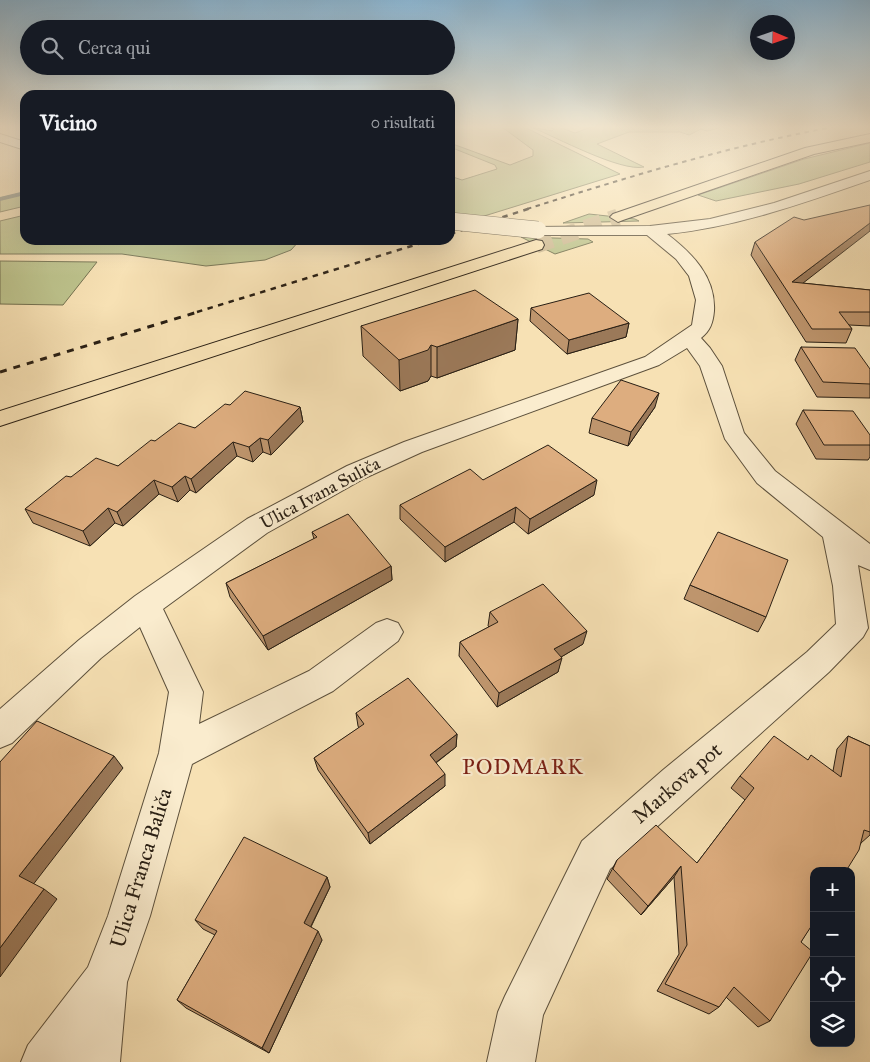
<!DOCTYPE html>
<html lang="it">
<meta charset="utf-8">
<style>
:root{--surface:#171b24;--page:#242831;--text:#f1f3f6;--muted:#9ea1a6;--line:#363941}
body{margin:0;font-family:"IM FELL Great Primer",serif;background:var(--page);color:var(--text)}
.controls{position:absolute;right:15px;bottom:15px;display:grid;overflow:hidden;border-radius:10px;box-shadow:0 5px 20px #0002}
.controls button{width:45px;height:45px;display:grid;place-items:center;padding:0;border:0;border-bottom:1px solid var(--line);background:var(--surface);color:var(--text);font:25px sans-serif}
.compass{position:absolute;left:750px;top:15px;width:45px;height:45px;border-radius:50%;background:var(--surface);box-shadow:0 5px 20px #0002;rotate:92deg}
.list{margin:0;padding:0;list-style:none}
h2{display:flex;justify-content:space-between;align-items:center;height:65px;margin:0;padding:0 20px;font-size:21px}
h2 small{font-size:16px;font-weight:400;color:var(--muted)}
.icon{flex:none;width:28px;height:28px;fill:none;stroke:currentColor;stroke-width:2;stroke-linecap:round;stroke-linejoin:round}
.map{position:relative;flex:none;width:870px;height:1062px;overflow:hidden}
.search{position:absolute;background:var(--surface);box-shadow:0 5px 20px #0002;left:20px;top:20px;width:435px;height:55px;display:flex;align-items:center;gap:12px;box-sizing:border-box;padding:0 18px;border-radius:28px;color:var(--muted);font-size:19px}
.panel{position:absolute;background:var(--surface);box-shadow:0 5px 20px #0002;left:20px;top:90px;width:435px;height:155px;border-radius:15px}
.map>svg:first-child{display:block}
</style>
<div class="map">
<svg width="870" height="1062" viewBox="0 0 870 1062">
<rect width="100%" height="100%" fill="#f7e1b4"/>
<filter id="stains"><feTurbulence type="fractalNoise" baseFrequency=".004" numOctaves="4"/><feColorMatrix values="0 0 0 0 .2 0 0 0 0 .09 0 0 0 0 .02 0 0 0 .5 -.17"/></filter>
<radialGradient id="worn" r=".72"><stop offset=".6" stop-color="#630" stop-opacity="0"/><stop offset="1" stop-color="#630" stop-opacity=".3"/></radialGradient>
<g fill="#bdc38d" stroke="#737150">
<path d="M502,127h22l96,47 -139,43 -31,-4v-37l12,4 35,-11 -2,-4 -45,-18v-4l60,22 23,-9v-6z"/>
<path d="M531,127l21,4 2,-2 -7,-2h12l16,6 16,-6h133l-17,4 -6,-2 -12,6 -9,-3h-51l-32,12 47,23c-24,5 -88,-30 -113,-40z"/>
<path d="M870,143v19l-71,22 -83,17 -18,-6 106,-36z"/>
<path d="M25,192v14l-25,6v-14z"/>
<path d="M589,214l46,5 4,2 -76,2z"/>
<path d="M25,215v25h275l-9,10 -26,10 -59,6 -84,-12h-122v-33z"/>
<path d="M521,237l67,2 5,3 -38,12z"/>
<path d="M0,261l97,1 -34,43 -63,-1z"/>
</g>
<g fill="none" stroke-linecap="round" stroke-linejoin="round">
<path fill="#717d76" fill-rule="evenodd" d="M25,191v4l-25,6v-4z"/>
<path stroke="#ceba94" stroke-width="17" stroke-dasharray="17 9" stroke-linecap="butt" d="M536,245l82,-28"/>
<defs>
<g id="minor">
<path d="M0,134l25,8v8l-25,-8z"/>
<path d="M870,171v9c-66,23 -133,47 -203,54 25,19 49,43 47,77 -1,12 -4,20 -13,27l9,10 12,18 22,67 31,38 95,73v26l-12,-5 10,63 -5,9 -34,35 -219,197 -67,146 -8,47h-48l11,-50 7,-16 77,-155 81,-71 144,-118 29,-28 -3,-38 -10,-49 -66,-54 -32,-44 -25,-73 -13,-18 -28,17 -237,87 -57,26 -98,55 -104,76 40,83 -4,32 110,-53 67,-48 11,-4 11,4 5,9 -5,9 -65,50 -141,73 -42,152 -23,66 -7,80h-99l7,-17 60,-78 20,-51 51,-163 10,-61 -29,-65 -39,31 -89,85 -12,5v-39l79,-69 56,-44 112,-77 100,-53 57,-24 241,-85 47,-32 4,-25 -7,-24 -13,-17 -29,-24h-109l-6,-2 -2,-3 2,-3 118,-1 60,-7 64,-16z"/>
</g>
<g id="major">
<path d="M870,134v8l-56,12 -191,66 -5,2 -8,-5 3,-3 192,-66z"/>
<path d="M536,240l6,1 2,4 -2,4 -542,177v-15z"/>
</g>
</defs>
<use href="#minor" stroke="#5c503c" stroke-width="2"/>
<use href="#major" stroke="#291f14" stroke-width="2"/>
<use href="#minor" fill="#faecce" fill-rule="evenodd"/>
<use href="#major" fill="#f7e1b4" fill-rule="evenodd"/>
<path stroke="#291f14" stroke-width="2" stroke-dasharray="4.5 4.5" stroke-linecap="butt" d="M527,209c101,-32 202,-63 306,-82"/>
<g stroke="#291f14" stroke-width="2.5" stroke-dasharray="5.5 5.5" stroke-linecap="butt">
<path d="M450,234l81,-26"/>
<path d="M197,312l234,-72"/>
</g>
<path stroke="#291f14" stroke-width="3" stroke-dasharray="7 7" stroke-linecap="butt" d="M0,372l201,-61"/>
<defs>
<path id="minor-bridge" d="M450,221l88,9"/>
</defs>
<use href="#minor-bridge" stroke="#5c503c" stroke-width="18" stroke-linecap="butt"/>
<use href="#minor-bridge" stroke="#faecce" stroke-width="17"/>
</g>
<g fill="#be956d" stroke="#291f14">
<path d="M755,242l47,41 68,7v36l-21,-1 3,4 -6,14 -40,-1 -55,-87z"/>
<path d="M531,308l98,15 -3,14 -59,17 -37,-33z"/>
<path d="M518,319l-3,31 -78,28 -6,-2 -3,5 -28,10 -37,-35 -2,-30z"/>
<path d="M801,347l69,22v29l-53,-1 -22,-37z"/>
<path d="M230,405l70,2 3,15 -32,33 -8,-3 -10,10 -16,-6 -41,37 -6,-3 -12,12 -19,-8 -36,32 -8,-3 -25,23 -57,-23 -8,-14 46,-32 47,-11 37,-25 40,-13z"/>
<path d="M655,407l-27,39 -39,-13 3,-15z"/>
<path d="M803,410l67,35v12l-2,3 -52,-1 -20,-35z"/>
<path d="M483,480l111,15 -66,39 -14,-12 -69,40 -45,-43v-14z"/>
<path d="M312,532l79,34 1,14 -124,70 -38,-53 -4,-14 88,-44z"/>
<path d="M690,585l76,32 -8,15 -74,-33z"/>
<path d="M490,612l93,32 -22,13 -3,15 -61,35 -38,-51 1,-14 29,-15 -1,-1z"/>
<path d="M356,713l101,21 -1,13 -20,16 9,23 -75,58 -52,-74 -4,-12 45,-30 -1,-2z"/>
<path d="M848,736l22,10v89l-9,8 -60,99 -31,79 -12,6 -32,-30 -7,10 -10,7 -52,-23 22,-37 -5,-77 -33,38 -34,-36 10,-19 80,3 48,-63 -14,-12 9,-12 68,-16 25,11 4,-22z"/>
<path d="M327,877l3,10 -19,40 11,13 -53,113 -83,-45 -9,-8 38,-65 -12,-6 -8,-9z"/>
</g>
<g fill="#9b7959" stroke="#291f14">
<path d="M870,223v8l-81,63 3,-12z"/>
<path d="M518,319l-3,31 -78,28v-31z"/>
<path d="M629,323l-3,14 -59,17 2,-14z"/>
<path d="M431,345v31l-3,5 -28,10 -1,-31z"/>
<path d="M659,393l-4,14 -27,39 3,-14z"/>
<path d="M300,407l3,15 -32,33 -3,-15z"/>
<path d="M260,438l3,14 -10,10 -4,-15z"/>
<path d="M233,442l4,14 -41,37 -5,-14z"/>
<path d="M185,476l5,14 -12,12 -6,-15z"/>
<path d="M154,480l5,14 -36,32 -6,-14z"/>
<path d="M597,480l-3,15 -66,39 2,-15z"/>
<path d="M516,507l-2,15 -69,40v-15z"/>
<path d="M108,508l7,15 -25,23 -7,-15z"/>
<path d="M391,566l1,14 -124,70 -5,-14z"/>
<path d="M587,631l-4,13 -32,19 3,-14z"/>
<path d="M562,658l-4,14 -61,35 2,-14z"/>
<path d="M457,734l-1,13 -26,20v-12z"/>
<path d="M114,756l9,12 -91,118 -13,-10z"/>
<path d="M445,774v12l-75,58 -2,-11z"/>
<path d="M681,866l-7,11 -33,38 7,-9z"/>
<path d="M327,877l3,10 -22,45 -4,-9z"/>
<path d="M44,889l13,10 -57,78v-29z"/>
<path d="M318,931l4,9 -53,113 -7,-5z"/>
</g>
<g fill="#ddad7f" stroke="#291f14">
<path d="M870,205v18l-78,59 78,8v22h-31l13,17h-40l-57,-87 39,-25 10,3z"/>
<path d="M475,290l43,29 -81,28 -6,-2 -3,5 -29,10 -38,-34z"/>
<path d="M589,293l40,30 -60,17 -38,-32z"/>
<path d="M801,347l54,1 15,21v15l-47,-2z"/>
<path d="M621,380l38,13 -28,39 -39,-14z"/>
<path d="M245,391l55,16 -32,33 -8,-2 -11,9 -16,-5 -42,37 -6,-3 -13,11 -18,-7 -37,32 -9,-4 -25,23 -58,-22 41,-33 5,1 25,-19 22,8 33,-26 4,1 24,-18 16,5 30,-24 5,1z"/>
<path d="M803,410l50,1 17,24v10h-46z"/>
<path d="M548,445l49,35 -67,39 -14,-12 -71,40 -45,-42 70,-36 13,11z"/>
<path d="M348,514l43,52 -128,70 -37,-53 91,-46 -5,-5z"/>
<path d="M718,532l70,28 -22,57 -76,-32z"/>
<path d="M543,584l44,47 -33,18 8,9 -63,35 -39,-51 38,-20 -8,-10z"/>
<path d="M408,678l49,56 -27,21 15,19 -77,59 -54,-75 50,-34 -8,-11z"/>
<path d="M37,721l77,35 -95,120 25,13 -44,59v-186z"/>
<path d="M774,736l34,24 3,-5 30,22 7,-41 22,10v86l-6,-2 -5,20 -13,21h-32v51l-13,20 12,10 -43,69 -36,-34 -15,20 -54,-23 22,-39 -6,-79 -33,40 -35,-37 4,-9 39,-35 41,38 57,-75 -14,-12z"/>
<path d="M244,837l83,40 -23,46 14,8 -56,117 -85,-48 40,-69 -22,-11z"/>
</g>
<linearGradient id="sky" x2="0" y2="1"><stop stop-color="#8bb7d5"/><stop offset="0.46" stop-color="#fbf2dd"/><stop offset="1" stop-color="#fbf2dd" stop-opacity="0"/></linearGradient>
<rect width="870" height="276" fill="url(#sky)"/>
<g text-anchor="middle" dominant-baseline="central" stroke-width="4.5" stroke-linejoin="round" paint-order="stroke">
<g font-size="18" fill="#291f14" stroke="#faecce">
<text transform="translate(320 493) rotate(-28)">Ulica Ivana Suliča</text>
</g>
<g font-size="21" fill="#291f14" stroke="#faecce">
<text transform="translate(677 783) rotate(-41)">Markova pot</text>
<text transform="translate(141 868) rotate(-73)">Ulica Franca Baliča</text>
</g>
<g font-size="22" letter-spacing="1" fill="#7a1f14" stroke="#faecce">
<text x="523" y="766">PODMARK</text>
</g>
</g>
<rect width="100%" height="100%" filter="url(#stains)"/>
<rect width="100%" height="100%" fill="url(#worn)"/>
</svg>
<div class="controls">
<button>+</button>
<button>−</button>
<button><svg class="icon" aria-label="locate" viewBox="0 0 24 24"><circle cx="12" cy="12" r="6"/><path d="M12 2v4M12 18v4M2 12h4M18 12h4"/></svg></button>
<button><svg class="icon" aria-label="layers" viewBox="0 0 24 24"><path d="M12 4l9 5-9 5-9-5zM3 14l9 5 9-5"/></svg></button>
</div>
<svg class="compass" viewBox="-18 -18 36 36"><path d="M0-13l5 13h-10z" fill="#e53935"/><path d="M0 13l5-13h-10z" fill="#9ea1a6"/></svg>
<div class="search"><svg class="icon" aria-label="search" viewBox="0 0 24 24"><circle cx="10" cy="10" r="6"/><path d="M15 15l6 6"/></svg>Cerca qui</div>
<section class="panel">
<h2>Vicino<small>0 risultati</small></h2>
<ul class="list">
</ul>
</section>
</div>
